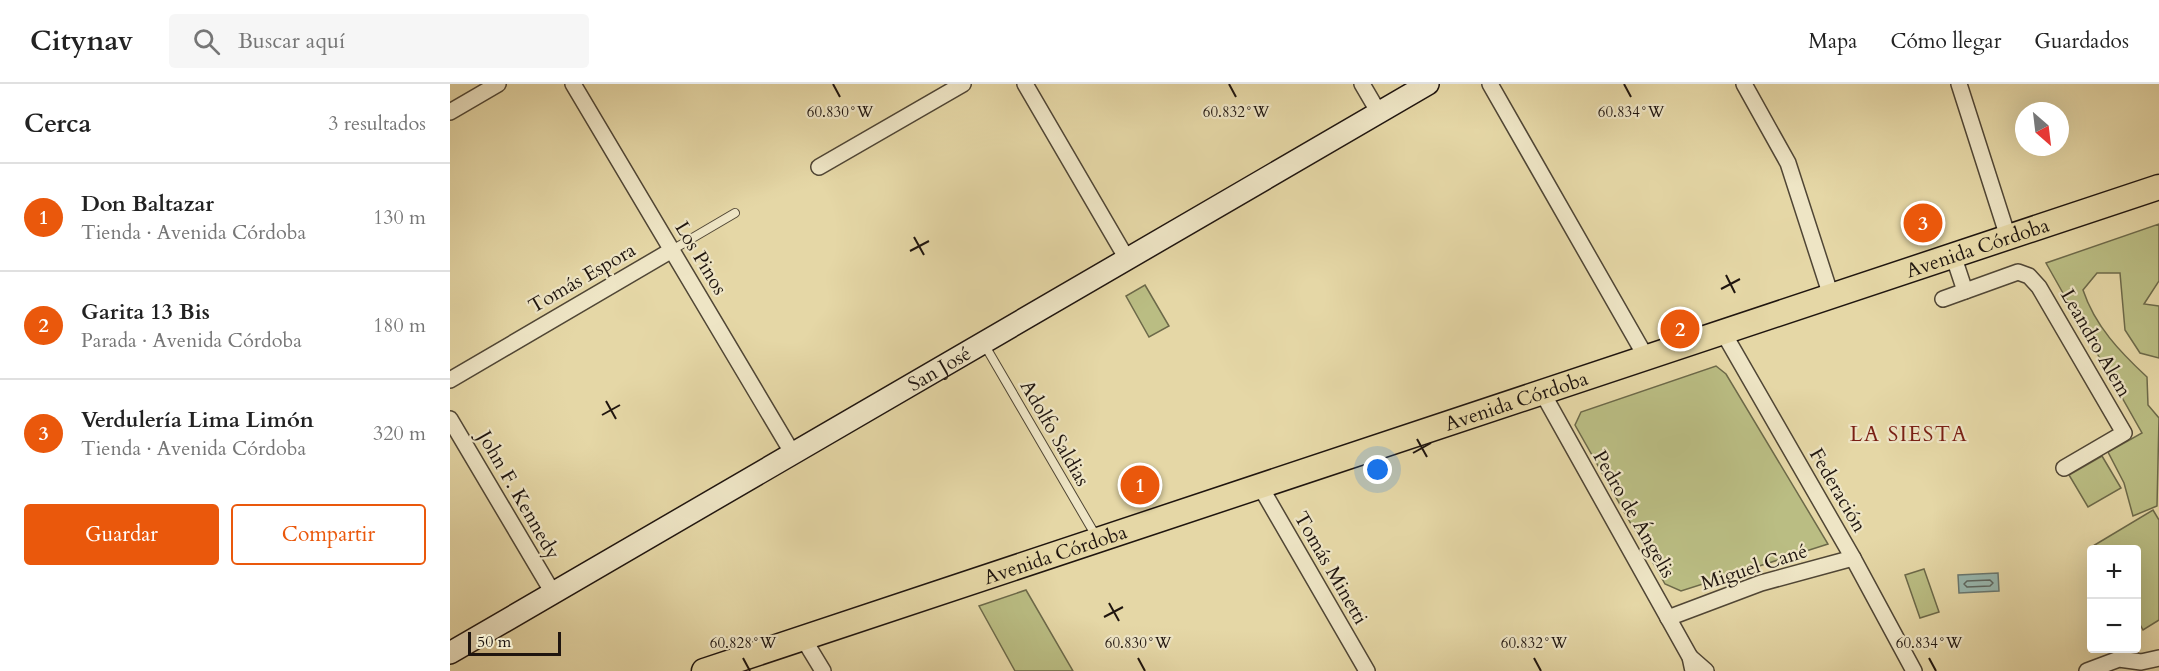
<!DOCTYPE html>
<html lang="es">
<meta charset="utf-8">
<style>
:root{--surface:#fff;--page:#f6f6f6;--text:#222;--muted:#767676;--line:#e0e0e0;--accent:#ea580c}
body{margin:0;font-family:Cardo,serif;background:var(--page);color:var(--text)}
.controls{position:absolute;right:18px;bottom:18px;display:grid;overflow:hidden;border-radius:6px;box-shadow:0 6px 24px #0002}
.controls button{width:54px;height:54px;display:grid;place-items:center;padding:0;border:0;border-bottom:2px solid var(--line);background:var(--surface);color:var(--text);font:30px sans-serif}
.compass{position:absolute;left:1565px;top:18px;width:54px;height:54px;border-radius:50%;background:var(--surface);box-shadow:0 6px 24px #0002;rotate:152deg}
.scale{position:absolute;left:18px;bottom:15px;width:93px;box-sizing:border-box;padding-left:6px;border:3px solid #1f150f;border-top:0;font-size:16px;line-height:21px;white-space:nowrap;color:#1f150f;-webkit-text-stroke:4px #eee5c5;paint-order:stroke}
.you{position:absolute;left:928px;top:386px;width:21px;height:21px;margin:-15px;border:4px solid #fff;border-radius:50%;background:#1a73e8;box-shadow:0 0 0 9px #1a73e833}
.badge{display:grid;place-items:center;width:39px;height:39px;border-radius:50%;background:var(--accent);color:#fff;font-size:20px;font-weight:700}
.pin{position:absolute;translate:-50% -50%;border:3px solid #fff;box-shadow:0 2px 6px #0006}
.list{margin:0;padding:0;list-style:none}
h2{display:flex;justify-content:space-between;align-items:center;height:78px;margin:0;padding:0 24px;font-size:26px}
h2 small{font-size:20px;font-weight:400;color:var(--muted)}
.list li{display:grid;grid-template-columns:39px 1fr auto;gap:18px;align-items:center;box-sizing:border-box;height:108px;padding:0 24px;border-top:2px solid var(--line)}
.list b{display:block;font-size:22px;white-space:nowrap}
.list p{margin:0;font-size:20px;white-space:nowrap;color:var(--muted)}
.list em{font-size:20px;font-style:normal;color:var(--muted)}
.actions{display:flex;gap:12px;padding:18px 24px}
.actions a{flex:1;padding:14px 0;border:2px solid var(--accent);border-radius:6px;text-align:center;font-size:21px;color:var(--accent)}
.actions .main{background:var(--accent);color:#fff}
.icon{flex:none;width:33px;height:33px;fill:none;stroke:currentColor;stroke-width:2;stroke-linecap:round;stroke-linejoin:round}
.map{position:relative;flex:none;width:1709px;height:587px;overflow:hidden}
header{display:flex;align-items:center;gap:36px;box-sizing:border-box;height:84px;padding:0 30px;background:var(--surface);border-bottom:2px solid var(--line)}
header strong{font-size:28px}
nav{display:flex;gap:33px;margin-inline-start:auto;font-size:21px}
.search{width:420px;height:54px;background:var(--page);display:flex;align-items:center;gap:15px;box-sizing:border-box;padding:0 21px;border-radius:6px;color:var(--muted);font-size:22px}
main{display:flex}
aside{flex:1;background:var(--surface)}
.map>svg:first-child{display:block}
</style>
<header>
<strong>Citynav</strong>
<div class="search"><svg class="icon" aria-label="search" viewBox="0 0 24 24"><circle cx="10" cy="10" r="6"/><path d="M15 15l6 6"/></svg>Buscar aquí</div>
<nav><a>Mapa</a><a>Cómo llegar</a><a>Guardados</a></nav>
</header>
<main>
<aside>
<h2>Cerca<small>3 resultados</small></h2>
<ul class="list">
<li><span class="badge">1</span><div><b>Don Baltazar</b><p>Tienda · Avenida Córdoba</p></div><em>130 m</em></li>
<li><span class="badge">2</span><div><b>Garita 13 Bis</b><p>Parada · Avenida Córdoba</p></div><em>180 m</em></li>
<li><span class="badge">3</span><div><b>Verdulería Lima Limón</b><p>Tienda · Avenida Córdoba</p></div><em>320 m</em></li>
</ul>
<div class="actions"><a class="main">Guardar</a><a>Compartir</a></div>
</aside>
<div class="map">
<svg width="1709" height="587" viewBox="0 0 1709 587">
<rect width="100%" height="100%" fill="#e5d7a6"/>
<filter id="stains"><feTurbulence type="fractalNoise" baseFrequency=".00333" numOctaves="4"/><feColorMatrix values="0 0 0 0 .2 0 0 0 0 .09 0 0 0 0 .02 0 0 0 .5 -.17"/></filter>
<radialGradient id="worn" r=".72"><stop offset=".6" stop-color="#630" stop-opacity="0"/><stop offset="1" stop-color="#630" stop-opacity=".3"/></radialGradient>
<g fill="#babd83" stroke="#6c6949" stroke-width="1.5">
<path d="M1709,140v57l-15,23 15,2v52l-19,-5 -15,-23 -5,-57h-23l-14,17c12,36 37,62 64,87l1,28 11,13 -2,88 -24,10 -9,-33 -16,-31 34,-19 -96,-170z"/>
<path d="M695,201l24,41 -20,11 -23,-41z"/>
<path d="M1266,282l10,8 102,170 -147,47 -16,-7 -90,-159 6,-13z"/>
<path d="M1652,372l19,32 -33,19 -19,-32z"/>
<path d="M1703,426l6,10v100l-16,10 -6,-11 -1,-69 -40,-1 -3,-3z"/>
<path d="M1474,485l15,43 -19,6 -15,-43z"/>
<path d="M576,506l47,81h-58l-36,-65z"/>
</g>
<path fill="#98b8b0" stroke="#687770" stroke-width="1.5" d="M1548,489l1,18 -40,2 -1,-18z"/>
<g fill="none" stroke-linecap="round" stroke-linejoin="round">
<path stroke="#5c6660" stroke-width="1.5" d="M1540,496l3,3 -3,3 -23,1 -3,-3 3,-3z"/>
<defs>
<g id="lane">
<path d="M222,166l63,-37"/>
<path d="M534,260l112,192"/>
</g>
<g id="street">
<path d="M123,0l220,370"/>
<path d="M575,0l102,175"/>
<path d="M912,0l17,29"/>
<path d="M1040,0l156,273"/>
<path d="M1294,0l44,79 43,133"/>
<path d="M1509,0l49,153"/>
<path d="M0,28l48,-28"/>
<path d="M369,83l144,-83"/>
<path d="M1503,171l12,36"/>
<path d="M1493,215l75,-27 11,4 10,11 85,146 -60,35"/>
<path d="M1273,248l130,226 61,113"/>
<path d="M0,296l222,-130"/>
<path d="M1092,308l148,265 3,14"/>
<path d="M0,335l103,174"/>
<path d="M810,402l107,185"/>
<path d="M1218,534l93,-35 92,-25"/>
<path d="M353,554l20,33"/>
<path d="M1240,573l16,14"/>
<path d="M1637,587l32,-12 22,3 18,-4"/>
</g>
<g id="secondary">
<path id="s1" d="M0,569l978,-569"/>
</g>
<g id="primary">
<path id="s2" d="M254,587l1455,-484"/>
</g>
</defs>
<use href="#lane" stroke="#504635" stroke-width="10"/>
<use href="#street" stroke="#504635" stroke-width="18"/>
<use href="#secondary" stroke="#1f150f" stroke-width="24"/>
<use href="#primary" stroke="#1f150f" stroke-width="27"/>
<use href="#lane" stroke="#eee5c5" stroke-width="8"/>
<use href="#street" stroke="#eee5c5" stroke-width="15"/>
<use href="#secondary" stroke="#eee5c5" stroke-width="21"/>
<use href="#primary" stroke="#e5d7a6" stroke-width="24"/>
</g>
<path fill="none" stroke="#1f150f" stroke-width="2" d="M383,0l7,13M779,0l7,13M1174,0l7,13M464,153l10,18M460,167l19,-10M1276,191l9,18M1271,205l19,-10M156,317l10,18M152,331l18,-10M967,355l10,18M963,369l18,-10M659,519l10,18M654,533l19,-10M293,574l7,13M688,574l7,13M1084,574l7,13M1479,574l7,13"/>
<g text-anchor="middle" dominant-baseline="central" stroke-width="4.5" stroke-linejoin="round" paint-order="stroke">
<g font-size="20" fill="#1f150f" stroke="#eee5c5">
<text stroke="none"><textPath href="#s2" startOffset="1342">Avenida Córdoba</textPath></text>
<text transform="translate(251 174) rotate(59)">Los Pinos</text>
<text transform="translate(132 194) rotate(-30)">Tomás Espora</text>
<text transform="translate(1646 259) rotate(60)">Leandro Alem</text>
<text stroke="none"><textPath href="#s1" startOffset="566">San José</textPath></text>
<text stroke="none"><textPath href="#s2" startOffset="856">Avenida Córdoba</textPath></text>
<text transform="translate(605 349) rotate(60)">Adolfo Saldias</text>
<text transform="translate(1388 406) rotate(60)">Federación</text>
<text transform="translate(69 411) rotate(60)">John F. Kennedy</text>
<text transform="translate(1184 430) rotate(60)">Pedro de Ángelis</text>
<text stroke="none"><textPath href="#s2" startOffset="370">Avenida Córdoba</textPath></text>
<text transform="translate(1304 483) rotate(-18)">Miguel Cané</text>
<text transform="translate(881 484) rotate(60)">Tomás Minetti</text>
</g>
<g font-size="21" letter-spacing="1.5" fill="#7a1f14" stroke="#eee5c5">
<text x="1459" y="350">LA SIESTA</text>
</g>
</g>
<g font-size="15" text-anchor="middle" fill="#1f150f" stroke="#eee5c5" stroke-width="4.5" stroke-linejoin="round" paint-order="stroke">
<text x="390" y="33">60.830°W</text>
<text x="786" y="33">60.832°W</text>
<text x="1181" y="33">60.834°W</text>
<text x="293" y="564">60.828°W</text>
<text x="688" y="564">60.830°W</text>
<text x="1084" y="564">60.832°W</text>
<text x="1479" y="564">60.834°W</text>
</g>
<rect width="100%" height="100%" filter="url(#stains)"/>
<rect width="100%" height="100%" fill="url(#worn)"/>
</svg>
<div class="controls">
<button>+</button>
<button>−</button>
</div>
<svg class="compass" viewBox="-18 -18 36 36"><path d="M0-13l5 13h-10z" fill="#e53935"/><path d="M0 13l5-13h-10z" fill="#767676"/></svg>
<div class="scale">50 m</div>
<div class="you"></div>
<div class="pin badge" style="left:690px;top:401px">1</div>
<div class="pin badge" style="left:1230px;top:245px">2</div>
<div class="pin badge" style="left:1473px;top:139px">3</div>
</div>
</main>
